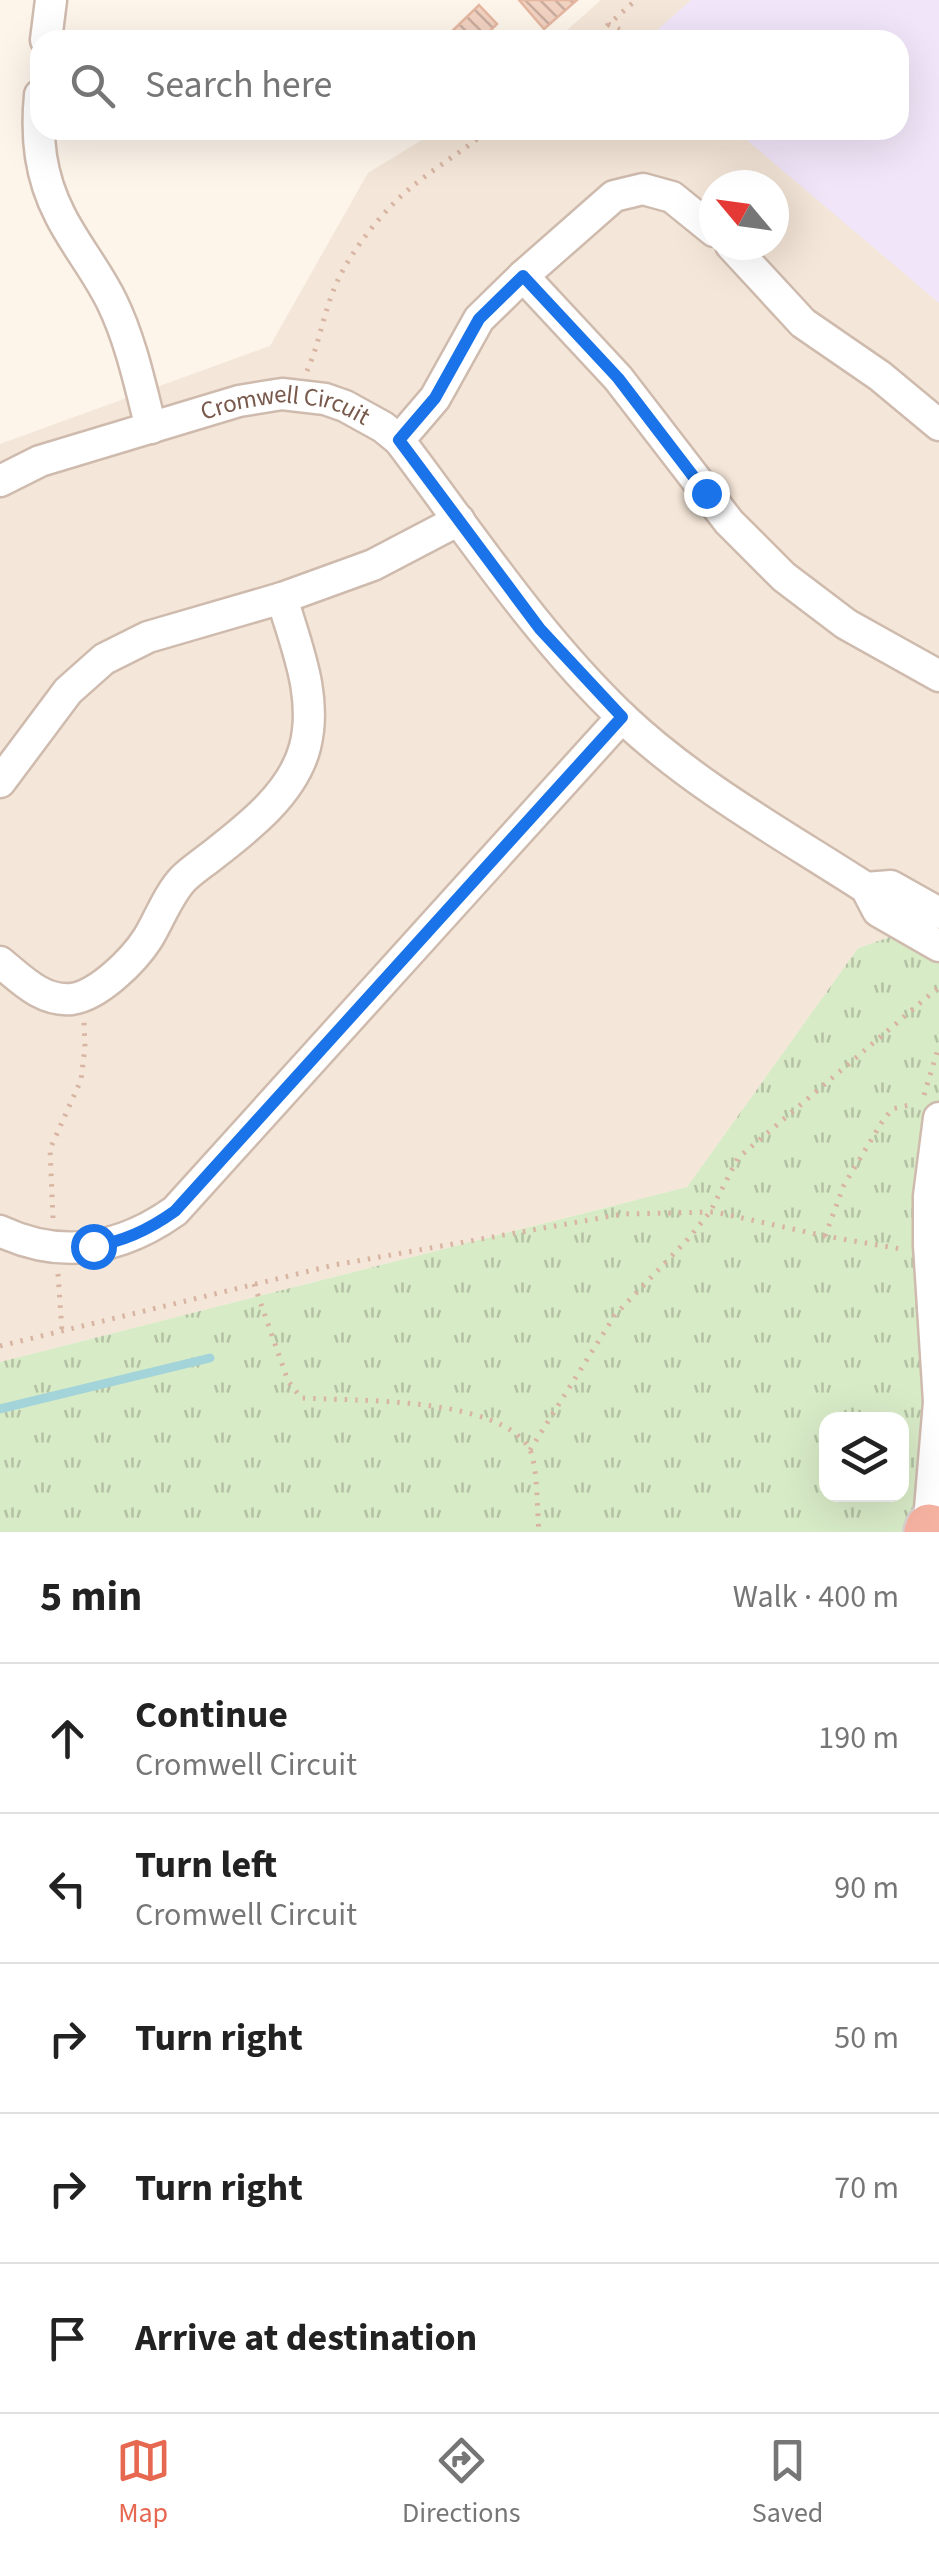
<!DOCTYPE html>
<meta charset="utf-8">
<style>
:root{--surface:#fff;--page:#f2f2f2;--text:#222;--muted:#767676;--line:#e0e0e0;--accent:#e66850}
body{margin:0;font-family:"Source Sans 3",sans-serif;background:var(--page);color:var(--text)}
.controls{position:absolute;right:30px;bottom:30px;display:grid;overflow:hidden;border-radius:20px;box-shadow:0 10px 40px #0002}
.controls button{width:90px;height:90px;display:grid;place-items:center;padding:0;border:0;border-bottom:2px solid var(--line);background:var(--surface);color:var(--text);font:50px sans-serif}
.compass{position:absolute;left:699px;top:170px;width:90px;height:90px;border-radius:50%;background:var(--surface);box-shadow:0 10px 40px #0002;rotate:299deg}
.stop{position:absolute;width:30px;height:30px;margin:-22px;border:8px solid #1a73e8;border-radius:50%;background:#fff}
.stop.end{background:#1a73e8;border-color:#fff;box-shadow:0 2px 10px #0008}
.list{margin:0;padding:0;list-style:none}
h2{display:flex;justify-content:space-between;align-items:center;height:130px;margin:0;padding:0 40px;font-size:42px}
h2 small{font-size:32px;font-weight:400;color:var(--muted)}
.list li{display:grid;grid-template-columns:65px 1fr auto;gap:30px;align-items:center;box-sizing:border-box;height:150px;padding:0 40px;border-top:2px solid var(--line)}
.list b{display:block;font-size:38px;white-space:nowrap}
.list p{margin:0;font-size:32px;white-space:nowrap;color:var(--muted)}
.list em{font-size:32px;font-style:normal;color:var(--muted)}
.icon{flex:none;width:55px;height:55px;fill:none;stroke:currentColor;stroke-width:2;stroke-linecap:round;stroke-linejoin:round}
.map{position:relative;flex:none;width:939px;height:1532px;overflow:hidden}
.search{position:absolute;background:var(--surface);box-shadow:0 10px 40px #0002;left:30px;right:30px;top:30px;height:110px;display:flex;align-items:center;gap:25px;box-sizing:border-box;padding:0 35px;border-radius:30px;color:var(--muted);font-size:38px}
.sheet{height:880px;background:var(--surface)}
nav{display:flex;justify-content:space-around;align-items:center;box-sizing:border-box;height:140px;border-top:2px solid var(--line);background:var(--surface);font-size:28px;color:var(--muted)}
nav a{display:grid;justify-items:center;gap:5px}
nav .on{color:var(--accent)}
.map>svg:first-child{display:block}
</style>
<div class="map">
<svg width="939" height="1532" viewBox="0 0 939 1532">
<defs>
<pattern id="grass-tufts" width="24" height="20" patternUnits="userSpaceOnUse" patternTransform="scale(2.5)"><rect width="24" height="20" fill="#d8ebc7"/><path d="M3 7l-1-3M5 7V3M7 7l1-3M15 17l-1-3M17 17v-4M19 17l1-3" fill="none" stroke="#b4c1a4"/></pattern>
<pattern id="building-back-hatch" width="6" height="6" patternUnits="userSpaceOnUse" patternTransform="scale(2.5)"><rect width="6" height="6" fill="#f2d2c1"/><path d="M-1 5l2 2M0 0l6 6M5-1l2 2" fill="none" stroke="#c9ad9f"/></pattern>
</defs>
<rect width="100%" height="100%" fill="#fdf4ea"/>
<path fill="#f4e6d8" fill-rule="evenodd" d="M601,0h338v920l-81,28 -171,239 -31,8 -3,4 -18,1 -635,162v-918l270,-98 98,-173 70,-43h461v-90h-343zM714,185h60v60h-60z"/>
<path fill="#f1e6f9" d="M691,0h248v303l-204,-173h164v-90h-253z"/>
<path fill="url(#grass-tufts)" fill-rule="evenodd" d="M939,920v612h-939v-170l687,-175 171,-239zM826,1420h76v74h-76z"/>
<g fill="none" stroke-linecap="round" stroke-linejoin="round">
<path stroke="#a3d4d9" stroke-width="9" d="M0,1409l210,-51"/>
</g>
<g fill="url(#building-back-hatch)" stroke="#e5b7a1" stroke-width="2.5">
<path d="M519,0h58l-33,29z"/>
<path d="M479,5l18,19 -16,16h-38z"/>
</g>
<g fill="none" stroke-linecap="round" stroke-linejoin="round">
<defs>
<g id="minor">
<path d="M46,40l5,-40"/>
<path d="M40,95c-4,43 0,81 20,120 15,30 37,56 52,87 19,39 28,83 39,126"/>
<path d="M731,245l72,78 77,53 59,49"/>
<path d="M523,276l95,102 111,144 55,55 62,47 93,52"/>
<path d="M399,440l36,-42 44,-79 44,-43 91,-80 29,-7 29,8 42,34"/>
<path id="s1" d="M0,481l40,-20 199,-60 43,-7 43,5 20,7 38,21 16,13c72,95 138,196 224,278 72,68 161,117 243,170l12,23 61,35"/>
<path d="M0,782l68,-91 36,-32 44,-22 134,-39 91,-33 86,-45"/>
<path d="M866,888l25,-2 48,27"/>
<path d="M0,962c21,17 42,40 72,37 27,-4 62,-39 76,-61 11,-18 20,-43 35,-59 9,-9 20,-16 30,-24 36,-28 80,-62 92,-108 13,-51 -9,-101 -23,-149"/>
<path d="M0,1231c62,29 120,19 175,-20l447,-494"/>
<path d="M929,1245v-49l10,-78"/>
<path d="M928,1532l11,-130 -6,-95"/>
</g>
<path id="highway" d="M927,1532l2,-5"/>
</defs>
<use href="#minor" stroke="#cfbbae" stroke-width="35"/>
<use href="#highway" stroke="#d9d1cd" stroke-width="50"/>
<g stroke="#d8b5a3" stroke-width="5" stroke-dasharray="2.5 8" stroke-linecap="butt">
<path d="M608,24l34,16"/>
<path d="M591,40l45,-40"/>
<path d="M307,371c13,-29 17,-61 30,-89 15,-33 48,-74 77,-97 24,-19 51,-36 75,-55"/>
<path d="M924,1095l15,-49"/>
<path d="M53,1218l-3,-69 31,-69 4,-33 -1,-25"/>
<path d="M825,1236l19,-51 38,-63 10,-13 22,-5"/>
<path d="M58,1274l4,57"/>
<path d="M254,1284l34,97 13,17c55,3 197,-1 228,50 9,16 8,64 10,84"/>
<path d="M0,1346l334,-81 289,-51 92,-2 110,24 76,13"/>
<path d="M530,1450l85,-135 73,-76 22,-27 28,-54 201,-171"/>
</g>
<use href="#minor" stroke="#fff" stroke-width="30"/>
<use href="#highway" stroke="#f6b2a1" stroke-width="45"/>
<defs>
<path id="minor-bridge" d="M929,1245l4,62"/>
</defs>
<use href="#minor-bridge" stroke="#cfbbae" stroke-width="35" stroke-linecap="butt"/>
<use href="#minor-bridge" stroke="#fff" stroke-width="30"/>
</g>
<g fill="none" stroke-linecap="round" stroke-linejoin="round">
<path stroke="#1a73e8" stroke-width="12" d="M93,1246c31,-4 57,-17 82,-35l447,-494 -82,-88 -141,-189 36,-42 44,-79 44,-43 95,102 88,115"/>
</g>
<g text-anchor="middle" dominant-baseline="central" stroke-width="10" stroke-linejoin="round" paint-order="stroke">
<g font-size="25" fill="#78594c" stroke="#fff8f0">
<text stroke="none"><textPath href="#s1" startOffset="300">Cromwell Circuit</textPath></text>
</g>
</g>
</svg>
<div class="controls">
<button><svg class="icon" aria-label="layers" viewBox="0 0 24 24"><path d="M12 4l9 5-9 5-9-5zM3 14l9 5 9-5"/></svg></button>
</div>
<svg class="compass" viewBox="-18 -18 36 36"><path d="M0-13l5 13h-10z" fill="#e53935"/><path d="M0 13l5-13h-10z" fill="#767676"/></svg>
<div class="stop" style="left:93px;top:1246px"></div>
<div class="stop end" style="left:706px;top:493px"></div>
<div class="search"><svg class="icon" aria-label="search" viewBox="0 0 24 24"><circle cx="10" cy="10" r="6"/><path d="M15 15l6 6"/></svg>Search here</div>
</div>
<section class="sheet">
<h2>5 min<small>Walk · 400 m</small></h2>
<ul class="list">
<li><svg class="icon" aria-label="ahead" viewBox="0 0 24 24"><path d="M12 20V5M6 11l6-6 6 6"/></svg><div><b>Continue</b><p>Cromwell Circuit</p></div><em>190 m</em></li>
<li><svg class="icon" aria-label="left" viewBox="0 0 24 24"><path d="M17 20v-9H6M10 6l-5 5 5 5"/></svg><div><b>Turn left</b><p>Cromwell Circuit</p></div><em>90 m</em></li>
<li><svg class="icon" aria-label="right" viewBox="0 0 24 24"><path d="M7 20v-9h11M14 6l5 5-5 5"/></svg><div><b>Turn right</b></div><em>50 m</em></li>
<li><svg class="icon" aria-label="right" viewBox="0 0 24 24"><path d="M7 20v-9h11M14 6l5 5-5 5"/></svg><div><b>Turn right</b></div><em>70 m</em></li>
<li><svg class="icon" aria-label="arrive" viewBox="0 0 24 24"><path d="M6 21V4h12l-3 4 3 4H6"/></svg><div><b>Arrive at destination</b></div></li>
</ul>
</section>
<nav>
<a class="on"><svg class="icon" aria-label="map" viewBox="0 0 24 24"><path d="M3 6l6-2 6 2 6-2v14l-6 2-6-2-6 2zM9 4v14M15 6v14"/></svg>Map</a>
<a><svg class="icon" aria-label="directions" viewBox="0 0 24 24"><path d="M12 3l9 9-9 9-9-9zM9 14v-3h6M13 9l2 2-2 2"/></svg>Directions</a>
<a><svg class="icon" aria-label="saved" viewBox="0 0 24 24"><path d="M7 4h10v16l-5-4-5 4z"/></svg>Saved</a>
</nav>
